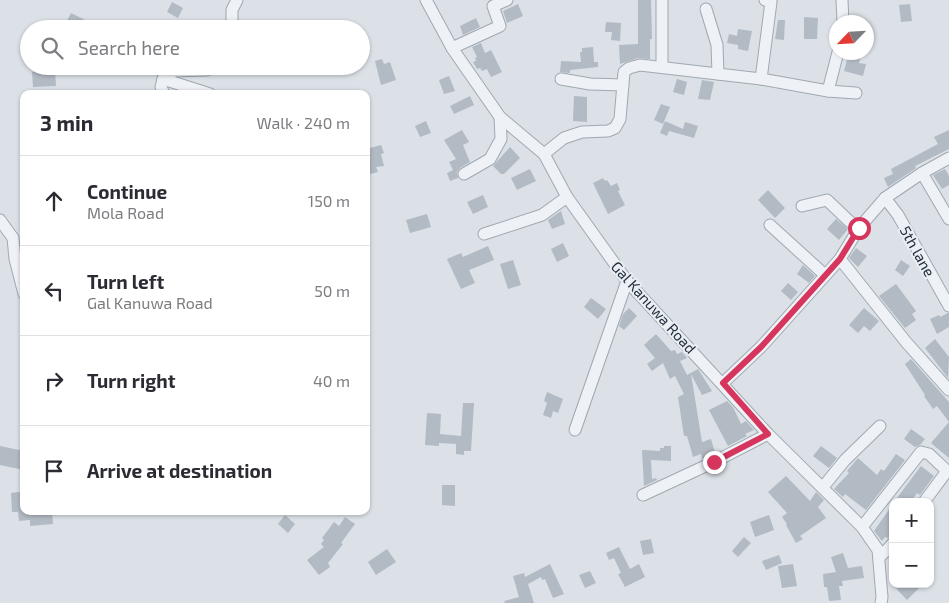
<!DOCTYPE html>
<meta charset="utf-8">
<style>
:root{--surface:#fff;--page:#f7f7f7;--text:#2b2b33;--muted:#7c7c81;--line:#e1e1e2}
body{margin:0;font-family:"Exo 2",sans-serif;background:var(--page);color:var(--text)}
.controls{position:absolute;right:15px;bottom:15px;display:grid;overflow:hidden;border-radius:10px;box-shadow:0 1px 4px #0004}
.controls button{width:45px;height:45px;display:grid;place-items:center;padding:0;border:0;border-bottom:1px solid var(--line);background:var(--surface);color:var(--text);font:25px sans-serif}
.compass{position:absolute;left:829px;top:15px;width:45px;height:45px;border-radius:50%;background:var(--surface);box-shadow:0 1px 4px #0004;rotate:245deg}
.stop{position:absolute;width:15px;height:15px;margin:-11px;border:4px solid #d6355d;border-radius:50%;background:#fff}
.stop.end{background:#d6355d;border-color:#fff;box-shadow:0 1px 5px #0008}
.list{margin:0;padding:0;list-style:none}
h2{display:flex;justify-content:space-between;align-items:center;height:65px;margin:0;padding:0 20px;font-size:21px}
h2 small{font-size:16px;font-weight:400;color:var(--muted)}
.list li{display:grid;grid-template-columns:32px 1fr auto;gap:15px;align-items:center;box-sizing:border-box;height:90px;padding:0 20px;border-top:1px solid var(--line)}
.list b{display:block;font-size:19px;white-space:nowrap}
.list p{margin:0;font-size:16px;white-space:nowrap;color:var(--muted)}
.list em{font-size:16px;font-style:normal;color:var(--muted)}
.icon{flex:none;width:28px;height:28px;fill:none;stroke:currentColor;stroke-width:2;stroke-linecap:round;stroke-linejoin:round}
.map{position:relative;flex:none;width:949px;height:603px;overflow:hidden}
.search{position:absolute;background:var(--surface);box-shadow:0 1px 4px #0004;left:20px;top:20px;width:350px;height:55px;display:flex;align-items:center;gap:12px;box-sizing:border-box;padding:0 18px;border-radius:28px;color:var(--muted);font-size:19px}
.panel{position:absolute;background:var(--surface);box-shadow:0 1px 4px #0004;left:20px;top:90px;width:350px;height:425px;border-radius:10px}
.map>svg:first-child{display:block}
</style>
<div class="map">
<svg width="949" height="603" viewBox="0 0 949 603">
<rect width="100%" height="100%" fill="#dbe1e7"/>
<g fill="#b2bac4">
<path d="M638,0h13l1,39h-2v20l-12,-1 -18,6 -1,-19 19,-1z"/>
<path d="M172,2l11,6 -5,10 -11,-6z"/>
<path d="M518,4l5,12 -16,7 -4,-12z"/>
<path d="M910,4l2,17 -11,1 -2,-17z"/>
<path d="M71,13l18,9 -4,7h-22z"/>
<path d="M804,17l14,1 -1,21h-13z"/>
<path d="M476,18l4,9 -17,8 -3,-9z"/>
<path d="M175,20l26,6v3h-28z"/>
<path d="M778,20h7l-1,20 -9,-1z"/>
<path d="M606,22l15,1 -1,18 -9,-1 1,-8h-7z"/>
<path d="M738,29l14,2 -4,20 -10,-2v-4l-11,-2 2,-9 8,2z"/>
<path d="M481,43l4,10 6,-3 11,22 -11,5 -4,-8 -5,2 -2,-3 -3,1 -4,-7 3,-1 -1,-3 2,-1 -5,-10z"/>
<path d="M593,47l1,15h4v5l-28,3v3l-10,-1 1,-11 20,1 -1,-10h2v-4z"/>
<path d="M849,52h13l-3,11 7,1 -3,12 -19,-5z"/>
<path d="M382,59l2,5 6,-2 6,18 -15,5 -6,-24z"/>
<path d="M55,71l1,15 -23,1 -1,-15z"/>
<path d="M449,76l6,15 -11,3 -5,-14z"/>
<path d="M677,79l10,3 -3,13 -11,-3z"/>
<path d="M702,80l12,2 -4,18 -12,-1z"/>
<path d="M470,96l4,9 -20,9 -4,-8z"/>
<path d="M574,96l13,1v25l-14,-1z"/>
<path d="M661,104l9,3 -7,17 -9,-4z"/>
<path d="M426,121l5,12 -11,4 -5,-11z"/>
<path d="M665,121l18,8 2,-7 13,4 -4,12 -25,-7 -2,5 -7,-3z"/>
<path d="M462,130l7,12 -6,3 7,17 -10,6 -3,4 1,6 -8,3 -3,-8 6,-3 -4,-8 7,-3 -12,-19z"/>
<path d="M949,130v19l-34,17 1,2 -28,19 -4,-9 9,-4 -2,-5 47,-25 -4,-7z"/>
<path d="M381,145l3,8 -3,1 3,12 -8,1 2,5 -12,3v-26z"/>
<path d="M510,147l10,11 -16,16h-3l-8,-8z"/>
<path d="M530,169l6,12 -19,9 -6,-12z"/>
<path d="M945,169l4,7v9l-7,4 -9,-14z"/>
<path d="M603,178l2,3 2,-1 4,6 6,-3 3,7 -2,1 7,14 -17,9 -15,-31z"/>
<path d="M768,190l17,18 -10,10 -17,-18z"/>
<path d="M483,195l5,12 -15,7 -6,-12z"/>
<path d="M561,211l4,13 -13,5 -4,-9z"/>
<path d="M427,214l4,13 -21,6 -4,-13z"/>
<path d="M836,219l12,10 -9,11 -12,-11z"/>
<path d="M563,243l6,13 -12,6 -6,-13z"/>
<path d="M488,246l6,14 -25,10 6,13 -14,6 -14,-30 14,-6 2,4z"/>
<path d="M856,248l11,8 -9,11 -9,-9z"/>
<path d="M513,260l8,25 -13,4 -8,-25z"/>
<path d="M901,260l9,6 -7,10 -8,-6z"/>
<path d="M803,265l12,11 -6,7 -12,-9z"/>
<path d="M788,283l10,9 -7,8 -10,-9z"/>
<path d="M896,284l20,27 -4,3 4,6 -11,8 -26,-32z"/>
<path d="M591,298l15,11 -8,10 -14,-12z"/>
<path d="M629,308l8,8 -13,14 -5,-4 4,-12z"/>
<path d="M864,308l15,13 -9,10 -6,-5 -6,7 -9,-8z"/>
<path d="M948,313h1v14l-12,7 -7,-15 9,-4 1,2z"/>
<path d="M656,334l15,17 4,-1 2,4 5,-2 5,6 -7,3 7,14 11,-6 14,22 -10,4 -11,-21 11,68 9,-3 4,14 -13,6 -1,-5 -8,3 -6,-21h-3l-6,-39 6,-3 -9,-18 -5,3 -7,-16 -11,8 -5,-7 8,-6 -11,-13z"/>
<path d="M935,339l14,18 -1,21 -23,-30z"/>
<path d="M911,359l38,43v56l-18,-15 18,-21 -12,-16 -4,3 -9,-13 1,-1 -20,-31z"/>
<path d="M547,392l16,7 -5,14 -5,-2 -2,7 -8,-3 4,-12 -3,-2z"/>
<path d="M727,401l6,6 8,17 5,-3 8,9 -9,4 2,2 -19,10 -19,-36z"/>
<path d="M463,403h11l-3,48h-7v4l-8,-1v-10l-17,-1v3l-14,-1 2,-32 14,1 -1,20 21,2z"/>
<path d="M911,429l14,10 -5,6 -5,2 -11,-8z"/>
<path d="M0,446l24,5v19l-24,-5z"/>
<path d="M664,446h7v15l-20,-1 1,19 4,-1 1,2 -13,6 -2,-36 18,1v-3h4z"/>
<path d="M821,446l16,12 -8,10 -16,-12z"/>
<path d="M896,454l9,6 -39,50 -21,-16 -2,3 -9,-8 15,-16 -2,-2 11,-13 19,17 4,-6 3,2z"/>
<path d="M921,466l13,10 -14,19 -3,-2 -6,9h-17z"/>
<path d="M786,476l24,25 6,-9 8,8 -6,7 8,11 -26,18 3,3 -7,4 -10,-18 1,-1 -5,-7 5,-4 -19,-21z"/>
<path d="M442,485h13v21l-13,-1z"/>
<path d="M18,492l6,1v18h28l1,13 -23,2v-6l-11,1 -1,-9h-6l-1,-19z"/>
<path d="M893,504v32l-6,2 -2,-1 -3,4 -8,-10z"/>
<path d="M285,515l10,9 -7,9 -10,-9z"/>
<path d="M769,515l5,15 -19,7 -5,-15z"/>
<path d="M345,517l10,7 -14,19 2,1 -15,19 2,4 -11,8 -12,-15 17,-13 -3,-3 3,-4 -2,-2 12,-16 5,4z"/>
<path d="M744,537l7,6 -13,14 -6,-6z"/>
<path d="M651,539l3,14 -11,2 -3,-14z"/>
<path d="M619,547l11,22 9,-5 6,13 -20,10 -7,-13 3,-1 -7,-15 -5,2 -3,-7z"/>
<path d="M387,549l9,13 -20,13 -8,-13z"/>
<path d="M843,553l5,15 14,-2 2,12 -22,3 1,5h-4l2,14 -12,1 -2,-14h-3l-1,-13 13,-2 -5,-15z"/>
<path d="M779,555l3,8 -16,7 -4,-9z"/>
<path d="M550,564l14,30 -11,4 -8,-19 -3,1 -1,-3 -13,7 6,19h-29l-1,-2 15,-4 -6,-21 11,-3 1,4z"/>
<path d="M793,564l4,22 -15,2 -4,-22z"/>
<path d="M590,571l6,12 -11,5 -6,-13z"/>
<path d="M892,584h31l-16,16z"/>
</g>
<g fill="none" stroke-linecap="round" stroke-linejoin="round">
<defs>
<g id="street">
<path d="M426,0l26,48 48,69 44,37 23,43 60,84 141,153 94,93 16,23 4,47 -1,6"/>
<path d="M842,0l1,22"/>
<path d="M706,9l11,36 1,29"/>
<path d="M232,29v-19l5,-10"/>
<path d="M452,48l48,-22 -7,-20 14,-6"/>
<path d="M662,67v-67"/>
<path d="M163,79l47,15"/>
<path d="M561,79l29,5 33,1"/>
<path d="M761,79l10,-77 -6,-2"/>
<path d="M828,91l28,2"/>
<path d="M164,94l-3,-7 2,-8 11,-8 33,-1 8,-4"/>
<path d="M544,154l20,-16 18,-6 26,-1 7,-3 5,-9 4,-47 5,-4 11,-3 121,14 67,12 10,-39"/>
<path d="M922,173l27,46"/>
<path d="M464,174l26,-15 11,-20 -1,-22"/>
<path d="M885,198l13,17 51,91"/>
<path d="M802,206l25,-6 22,21 10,7"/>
<path d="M0,220l13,18 2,21 9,35"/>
<path d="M770,225l55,50"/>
<path d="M484,234l58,-19 25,-18"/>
<path d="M840,259l66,83 43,48"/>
<path d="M723,383l38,-36 79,-88 19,-31 26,-30 37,-25 27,-15"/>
<path d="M575,430l52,-149"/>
<path d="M823,487l22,-27 35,-34"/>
<path d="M643,495l71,-33 54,-28"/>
<path d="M862,527l59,-75 8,2 18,17 -23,31"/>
<path d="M879,557l8,-7 6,-7"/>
</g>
</defs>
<use href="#street" stroke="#a0a8b1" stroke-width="13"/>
<use href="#street" stroke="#eef1f5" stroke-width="11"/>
</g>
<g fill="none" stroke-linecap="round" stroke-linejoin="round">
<path stroke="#d6355d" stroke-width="6" d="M714,462l54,-28 -45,-51 38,-36 79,-88 19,-31"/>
</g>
<g text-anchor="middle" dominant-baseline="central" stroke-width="4" stroke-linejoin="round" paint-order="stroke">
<g font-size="15" fill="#24303d" stroke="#eaeff4">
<text transform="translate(918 251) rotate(61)">5th lane</text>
<text transform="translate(654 307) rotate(48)">Gal Kanuwa Road</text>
</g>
</g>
</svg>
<div class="controls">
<button>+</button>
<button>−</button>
</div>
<svg class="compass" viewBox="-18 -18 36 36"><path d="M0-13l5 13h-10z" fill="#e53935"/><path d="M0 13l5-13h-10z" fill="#7c7c81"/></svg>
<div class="stop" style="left:859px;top:228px"></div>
<div class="stop end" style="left:714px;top:462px"></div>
<div class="search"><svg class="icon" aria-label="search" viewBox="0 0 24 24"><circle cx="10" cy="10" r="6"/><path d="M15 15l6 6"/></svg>Search here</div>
<section class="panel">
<h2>3 min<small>Walk · 240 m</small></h2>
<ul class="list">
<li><svg class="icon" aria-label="ahead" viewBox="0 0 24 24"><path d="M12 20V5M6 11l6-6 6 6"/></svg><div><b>Continue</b><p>Mola Road</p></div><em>150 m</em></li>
<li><svg class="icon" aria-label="left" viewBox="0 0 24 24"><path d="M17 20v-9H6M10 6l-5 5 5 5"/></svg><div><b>Turn left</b><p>Gal Kanuwa Road</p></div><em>50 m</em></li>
<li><svg class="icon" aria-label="right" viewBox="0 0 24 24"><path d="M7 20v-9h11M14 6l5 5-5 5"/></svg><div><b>Turn right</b></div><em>40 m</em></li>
<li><svg class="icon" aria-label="arrive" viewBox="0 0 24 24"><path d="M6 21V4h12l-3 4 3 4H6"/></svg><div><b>Arrive at destination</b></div></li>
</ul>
</section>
</div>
